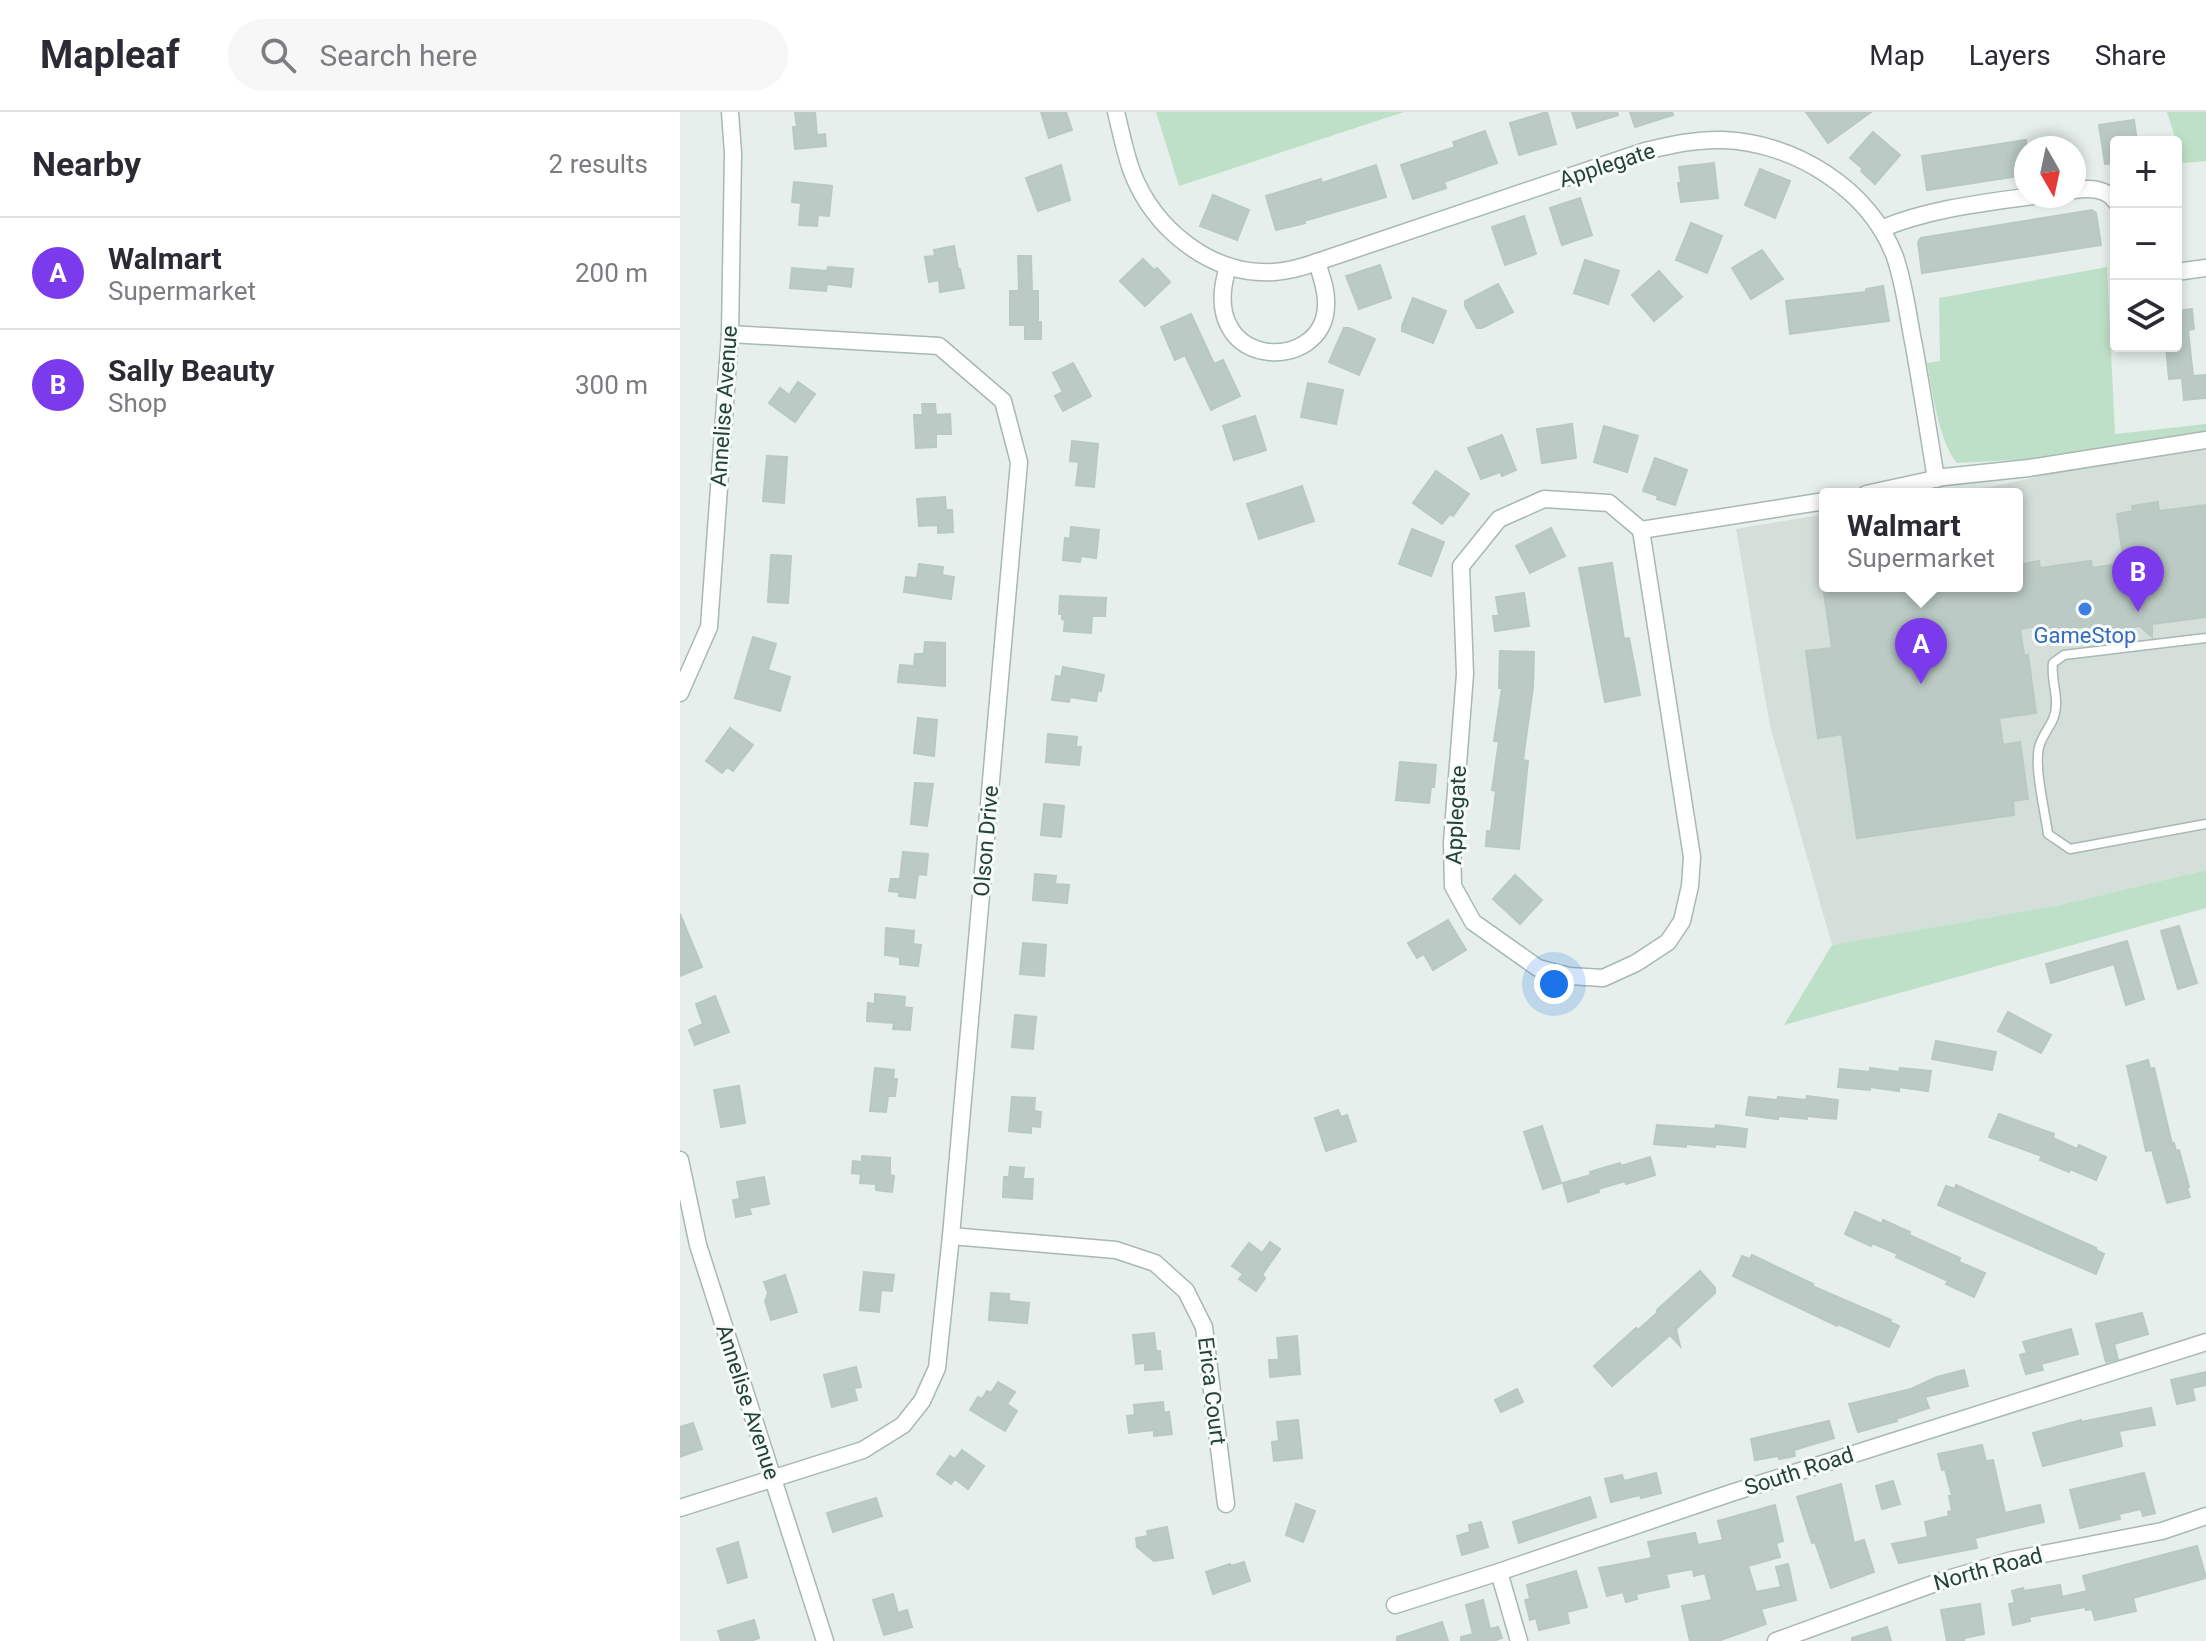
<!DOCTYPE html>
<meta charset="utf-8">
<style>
:root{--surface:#fff;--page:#f7f7f7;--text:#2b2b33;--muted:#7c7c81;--line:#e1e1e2;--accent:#7c3aed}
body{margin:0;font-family:Roboto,sans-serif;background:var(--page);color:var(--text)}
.controls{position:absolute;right:24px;top:24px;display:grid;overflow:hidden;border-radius:8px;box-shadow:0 4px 12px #0003}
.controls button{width:72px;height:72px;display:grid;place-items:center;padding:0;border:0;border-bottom:2px solid var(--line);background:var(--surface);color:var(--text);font:40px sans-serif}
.compass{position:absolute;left:1334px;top:24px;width:72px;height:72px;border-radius:50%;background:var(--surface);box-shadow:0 4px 12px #0003;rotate:171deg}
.you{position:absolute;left:874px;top:872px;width:28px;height:28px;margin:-20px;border:6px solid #fff;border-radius:50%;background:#1a73e8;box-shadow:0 0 0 12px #1a73e833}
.badge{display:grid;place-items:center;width:52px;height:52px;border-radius:50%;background:var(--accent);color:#fff;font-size:26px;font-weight:700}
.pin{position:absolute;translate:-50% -66px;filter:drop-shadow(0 2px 4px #0008)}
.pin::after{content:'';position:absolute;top:42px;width:28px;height:24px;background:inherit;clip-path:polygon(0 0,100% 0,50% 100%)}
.popup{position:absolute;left:1139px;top:376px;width:204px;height:104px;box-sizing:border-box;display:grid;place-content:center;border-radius:8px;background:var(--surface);filter:drop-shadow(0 2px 6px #0005);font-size:26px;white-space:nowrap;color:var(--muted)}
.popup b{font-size:30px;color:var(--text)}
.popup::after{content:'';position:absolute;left:50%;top:100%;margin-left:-16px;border:16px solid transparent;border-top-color:var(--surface)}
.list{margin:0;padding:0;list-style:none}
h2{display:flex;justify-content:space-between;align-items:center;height:104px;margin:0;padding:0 32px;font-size:34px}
h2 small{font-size:26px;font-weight:400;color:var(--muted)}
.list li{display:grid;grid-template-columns:52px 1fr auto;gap:24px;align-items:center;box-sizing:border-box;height:112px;padding:0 32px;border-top:2px solid var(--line)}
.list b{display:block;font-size:30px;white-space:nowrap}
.list p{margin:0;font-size:26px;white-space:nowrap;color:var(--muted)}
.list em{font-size:26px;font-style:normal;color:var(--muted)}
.icon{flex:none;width:44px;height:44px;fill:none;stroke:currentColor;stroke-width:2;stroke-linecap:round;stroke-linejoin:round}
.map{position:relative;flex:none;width:1526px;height:1529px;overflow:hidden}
header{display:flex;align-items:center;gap:48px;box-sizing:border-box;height:112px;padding:0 40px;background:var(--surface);border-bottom:2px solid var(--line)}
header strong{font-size:38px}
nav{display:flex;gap:44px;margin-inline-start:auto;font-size:28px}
.search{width:560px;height:72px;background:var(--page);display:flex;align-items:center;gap:20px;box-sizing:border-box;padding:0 28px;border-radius:44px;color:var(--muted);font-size:30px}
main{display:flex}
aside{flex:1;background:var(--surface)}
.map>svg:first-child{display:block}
</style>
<header>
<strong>Mapleaf</strong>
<div class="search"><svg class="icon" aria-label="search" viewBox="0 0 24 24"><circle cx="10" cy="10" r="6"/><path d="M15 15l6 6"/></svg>Search here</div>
<nav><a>Map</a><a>Layers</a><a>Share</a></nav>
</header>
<main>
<aside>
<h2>Nearby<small>2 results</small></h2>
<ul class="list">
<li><span class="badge">A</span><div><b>Walmart</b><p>Supermarket</p></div><em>200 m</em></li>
<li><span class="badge">B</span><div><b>Sally Beauty</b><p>Shop</p></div><em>300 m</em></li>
</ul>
</aside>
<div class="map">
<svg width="1526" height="1529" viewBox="0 0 1526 1529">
<rect width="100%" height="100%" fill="#e6efeb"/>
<path fill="#d4dfda" d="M1526,337v421l-146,35 -228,40 -62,-219 -34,-197 89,-15v72h192v-92h-71l49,-8 114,-25z"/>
<g fill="#bfe0c8">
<path d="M476,0h248l-225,74z"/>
<path d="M1487,0h39v49l-23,2z"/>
<path d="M1427,155l8,167 91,-10v11l-172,24 -77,4c-18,-21 -25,-72 -30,-100l13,-2 -1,-63z"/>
<path d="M1526,758v38l-422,117 48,-80 228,-40z"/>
</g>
<g fill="#bbcac4" stroke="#b8c9c2" stroke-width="2">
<path d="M115,0h20l2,23 8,-1 1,12 -31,3 -2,-22h4z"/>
<path d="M361,0h25l6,18 -23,8z"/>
<path d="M867,0l9,32 -37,11 -9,-32z"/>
<path d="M892,0h45l1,3 -41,13z"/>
<path d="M950,0h42l1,3 -38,12z"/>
<path d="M1126,0h65l-43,31z"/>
<path d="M1454,8l3,22h-21v21l-11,1 -6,-39z"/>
<path d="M805,19l12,32 -53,19 2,6 -33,11 -12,-34 54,-18 -2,-5z"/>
<path d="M1193,20l27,23 -25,29 -14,-13 2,-2 -13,-11z"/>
<path d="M1346,28v35l-99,15 -5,-34z"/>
<path d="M1034,51l4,35 -37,4 -3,-19h3l-2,-16z"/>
<path d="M381,53l9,35 -32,11 -12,-33z"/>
<path d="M696,53l10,32 -82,24 1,2 -29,7 -10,-34 55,-17 1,4z"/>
<path d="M1080,57l30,12 -15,37 -30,-13z"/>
<path d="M114,70l38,4 -3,30 -11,-1 -1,11 -18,-1 2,-22 -9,-1z"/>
<path d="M533,83l36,15 -12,30 -37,-14z"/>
<path d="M900,86l12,37 -30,10 -12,-37z"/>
<path d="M1412,98l4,3 5,32 -179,28 -4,-31 3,-4z"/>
<path d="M844,104l12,38 -31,11 -13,-38z"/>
<path d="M1011,111l31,13 -15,37 -31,-13z"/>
<path d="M274,134l4,23h2l4,19 -24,4 -1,-12 -10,2 -4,-25 10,-1 -1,-6z"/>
<path d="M1082,138l21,29 -32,20 -19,-31z"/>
<path d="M338,144h13l1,35h6v31h3v17h-16v-14h-15v-34h9z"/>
<path d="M463,147l11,11 3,-2 13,14 -25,24 -25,-25z"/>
<path d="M905,148l34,11 -11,33 -34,-11z"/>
<path d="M700,153l11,33 -32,11 -13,-33z"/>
<path d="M148,155l25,2 -2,18 -24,-3 -1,7 -36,-3 2,-20 35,3z"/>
<path d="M979,159l23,26 -28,24 -22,-26z"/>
<path d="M818,172l15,28 -31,16h-5l-12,-22v-5z"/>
<path d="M1203,174l6,35 -99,13 -4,-33 80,-9v-3z"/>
<path d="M733,186l33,13 -13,32 -31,-12v-5z"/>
<path d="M1512,197l2,20 -6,1 5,46 13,-1v23l-22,2 -2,-22 -13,1 -3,-33h10v-35z"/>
<path d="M511,202l23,50 9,-4 17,36 -29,14 -26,-55 -10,5 -14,-33z"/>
<path d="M664,216h5l26,11 -16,36 -30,-13z"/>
<path d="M393,251l18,33 -28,15 -8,-15 8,-4 -10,-19z"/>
<path d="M118,270l17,12 -20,28 -26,-19 11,-15 9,7z"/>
<path d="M628,271l35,7 -7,34 -35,-7z"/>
<path d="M242,292h13l1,11 14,-1 1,20h-15v13l-20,1 -2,-33h9z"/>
<path d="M575,304l11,34 -32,10 -11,-34z"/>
<path d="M892,312l4,34 -34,5 -5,-34z"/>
<path d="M924,314l34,10 -11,36 -33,-10z"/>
<path d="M822,323l14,35 -14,6 -2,-4 -19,7 -13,-31z"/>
<path d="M392,329l26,3 -4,43 -18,-2 3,-23 -9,-1z"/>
<path d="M87,344l20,1 -3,46 -21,-2z"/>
<path d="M975,346l32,12 -12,35 -18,-6 1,-3 -15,-5z"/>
<path d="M756,359l33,23 -16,22 -3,-2 -8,10 -29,-21z"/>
<path d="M622,374l12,35 -55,18 -12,-35z"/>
<path d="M265,385l1,13h6l1,22 -15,1v-8l-19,1 -2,-27z"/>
<path d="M1478,390l1,9 47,-6v112l-54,7v13l-12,-11 -44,7 -8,-7 -42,6 -8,-6 -18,3 4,26h4l8,58 -37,5 4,27 17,-3 8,57 -15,2 1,14 -157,23 -15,-104 -24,4 -12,-87 26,-3 -9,-62h194v-21l22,-4 1,7 51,-7 1,7 32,-5 -7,-49 16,-3 -1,-5z"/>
<path d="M391,415l28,3 -3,28 -15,-2 -1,6 -17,-2 2,-22 5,1z"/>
<path d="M871,416l14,28 -35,17 -14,-27z"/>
<path d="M732,417l32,13 -13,34 -32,-12z"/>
<path d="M91,443l20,1 -3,47 -20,-1z"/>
<path d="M932,451l12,76 5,-1 11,57 -35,7 -26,-134z"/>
<path d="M239,452l24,3 -1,8 12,2 -3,22 -47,-7 2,-15 11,1z"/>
<path d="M844,481l5,33 -34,5 -2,-15h6l-3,-19z"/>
<path d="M380,484l46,2 -1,18h-13l-1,17 -27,-2 1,-11 -3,-1v-5h-3z"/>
<path d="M73,525l23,7 -8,26 22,7 -10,34 -45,-13z"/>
<path d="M245,530l20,1v43l-47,-4 2,-17 14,1 1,-12h9z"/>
<path d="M820,539l34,1 -1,35 -10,73 5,1 -9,88 -33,-3 1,-15h4l5,-40 -4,-1 7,-49h-5l8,-53h-3z"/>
<path d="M383,555l41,8 -3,16 -3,-1 -2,11 -26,-4 -1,5 -17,-2 4,-24 5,1z"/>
<path d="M238,606l19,2 -3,36 -20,-3z"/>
<path d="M50,616l23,17 -20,26 -6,-4 -5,6 -16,-12z"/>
<path d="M368,622l29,3 -1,10h5l-2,18 -33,-3z"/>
<path d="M720,650l36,3 -2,22h-3l-2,16 -33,-3z"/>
<path d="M235,671l18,1 -6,42 -16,-2z"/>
<path d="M364,692l20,2 -3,31 -20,-2z"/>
<path d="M223,740l25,2 -2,21 -8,-1 -3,24 -16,-2v-4l-10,-1 2,-12h9z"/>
<path d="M355,762l21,2 -1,8 14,1 -2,18 -34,-3z"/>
<path d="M835,763l27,25 -22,24 -27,-25z"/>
<path d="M0,802l22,53 -22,9z"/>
<path d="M768,808l18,30 -33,20 -9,-16 -7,4 -9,-15z"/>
<path d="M1499,814l18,57 -19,6 -17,-58z"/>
<path d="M206,816l28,3 -1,13 8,1 -3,21 -18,-2v-7l-15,-2z"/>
<path d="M1447,829l17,58 -18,6 -12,-41 -63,19 -5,-19z"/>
<path d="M343,831l23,2 -2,31 -24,-2z"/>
<path d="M195,882l30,3 -1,10 8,1 -2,22 -17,-1 1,-6 -27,-2 1,-18 7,1z"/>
<path d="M35,884l14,36 -34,13 -6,-15 14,-6 -7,-20z"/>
<path d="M1328,900l43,23 -10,18 -43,-22z"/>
<path d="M335,903l21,2 -3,32 -21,-2z"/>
<path d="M1256,929l60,11 -4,18 -60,-11z"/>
<path d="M1468,948l2,9 4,-1 18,76 2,-1 2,8 3,-1 10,37 -2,1 3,9 -23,6 -15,-53 -6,1 -19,-85z"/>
<path d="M195,956l19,2 -1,9h4l-2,17h-7l-2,16 -16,-1z"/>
<path d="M1190,956l29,4 1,-4 31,3 -3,20 -29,-4v4l-29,-4v3l-32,-3 2,-18 30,3z"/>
<path d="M59,974l6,37 -24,4 -7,-37z"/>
<path d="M1127,984l31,4 -2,19 -29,-3v3l-29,-3v3l-32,-4 3,-18 28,3 1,-3 28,3z"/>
<path d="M332,985l23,1 -1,13 7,1 -1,15 -9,-1v7l-22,-2z"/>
<path d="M658,998l3,7 6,-2 9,26 -30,10 -11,-33z"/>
<path d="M1319,1002l55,20 -1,4 24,11 2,-4 27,12 -10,23 -26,-11 -1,3 -29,-12 2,-4 -53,-19z"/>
<path d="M977,1013l58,4 1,-4 31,4 -2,18 -30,-3v3l-29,-3v3l-32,-3z"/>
<path d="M862,1014l19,57 -18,6 -19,-57z"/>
<path d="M182,1044l28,2v17l4,1 -2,16 -16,-2v-6l-16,-1 1,-9 -9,-1 1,-12 9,1z"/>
<path d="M970,1045l5,18 -29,9 -1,-3 -27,8 1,3 -31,10 -5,-19 28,-8 -1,-3 30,-9 1,3z"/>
<path d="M330,1055l14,1 -1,11h10l-1,20 -29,-2 1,-20h5z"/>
<path d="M84,1065l5,27 -20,4 2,6 -15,3 -3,-17 7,-1 -3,-17z"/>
<path d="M1276,1073l140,63v2l8,4 -8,20 -158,-69 8,-19 9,3z"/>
<path d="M1175,1100l27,12 1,-4 27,12 -1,3 51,23 -1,4 26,11 -11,24 -28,-13 2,-3 -52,-24 2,-3 -26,-11 -1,3 -26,-12z"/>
<path d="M590,1130l10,7 -18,26 3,3 -9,13 -17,-12 4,-5 -11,-8 17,-23 13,10z"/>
<path d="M1072,1143l61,29 -1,2 79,34 -1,2 9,4 -10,21 -51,-23 -1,2 -104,-50 9,-20 8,3z"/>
<path d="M1020,1159l15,17v5l-39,36 4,17 -10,-11 -58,51 -18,-20 42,-38 2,2 19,-17v-3z"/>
<path d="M184,1160l30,3 -2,16 -11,-1 -2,22 -19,-2z"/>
<path d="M105,1163l12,37 -26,8 -6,-19 3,-8 -4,-11z"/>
<path d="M311,1181l18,1v7l20,2 -2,20 -38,-3z"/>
<path d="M1462,1201l6,21 -34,10 4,15 -12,3 -10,-38z"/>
<path d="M1391,1217l7,25 -37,10 2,6 -17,4 -6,-19 7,-2 -4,-11z"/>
<path d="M474,1221l2,18h4l2,18 -17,1v-7l-9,1 -3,-29z"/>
<path d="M617,1224l3,38 -30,3 -1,-17h10l-2,-22z"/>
<path d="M176,1255l5,20 -7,1 3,12 -25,7 -8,-32z"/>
<path d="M1284,1258l4,16 -43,11 4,11 -33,11 1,2 -39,11 -9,-28 62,-15 26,-12z"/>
<path d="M1526,1260v13l-14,3 3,12 -18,4 -6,-24z"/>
<path d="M318,1270l17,10 -8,12 10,7 -12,20 -35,-21 8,-13 4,2 5,-8 4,2z"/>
<path d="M837,1277l6,13 -22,10 -6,-12z"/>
<path d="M483,1290l1,11 5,-1 3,22 -18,2v-6l-25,3 -2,-17 8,-1 -1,-10z"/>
<path d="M1471,1296l4,17 -36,6 3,15 -79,20 -10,-33 48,-13v2z"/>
<path d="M618,1308l4,38 -28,3 -2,-19 7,-1 -2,-19z"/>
<path d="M1149,1309l5,17 -40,12 1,6 -16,3 -1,-3 -23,4 -4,-21z"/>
<path d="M13,1311l9,26 -22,8v-30z"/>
<path d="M1302,1333l4,16 7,-1 12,53 35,-8 4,17 -69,16 2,10 -78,15 -7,-19 36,-7 -3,-15 24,-6 -1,-4 4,-1 -3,-15h3l-7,-27 -3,1 -4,-16z"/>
<path d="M282,1338l22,16 -16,23 -13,-10 -4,5 -14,-10 13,-18 5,3z"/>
<path d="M976,1361l5,20 -20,5 -1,-3 -29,7 -6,-23 17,-4 2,6z"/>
<path d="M1464,1361l11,40 -12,3 -2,-7 -22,5 1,5 -40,9 -10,-38z"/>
<path d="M1213,1369l7,23 -18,5 -6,-23z"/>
<path d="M1161,1372l13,59 10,-3 10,32 -43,16 -16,-46 -3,1 -15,-46z"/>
<path d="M910,1385l6,20 -77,26 -6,-21z"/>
<path d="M196,1386l6,18 -49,16 -6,-19z"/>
<path d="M616,1392l19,7 -12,31 -17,-7z"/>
<path d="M1095,1393l8,36 -7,2 4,14 -32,9 8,26 25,-5 -5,-20 12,-3 8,36 -35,9 5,15 -48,17h-28l-8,-35 30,-6 -7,-27 -11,3 -1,-7 -27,5 3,13 -33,7 1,5 -11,3 -3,-10 -16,4 -8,-28 53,-10 -4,-16 47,-9 3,12 25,-5 -5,-19z"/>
<path d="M801,1410l7,25 -26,8 -5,-19 13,-4 -1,-7z"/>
<path d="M487,1415l6,31 -19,3 -17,-14 -1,-9 12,-2 -1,-5z"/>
<path d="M58,1430l9,35 -19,6 -11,-34z"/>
<path d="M1517,1434l9,32 -73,20 3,13 -41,9 -3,-11 -6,1 -1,-3 -56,10 1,4 -17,4 -4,-21 6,-1 -3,-12 11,-3 1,3 36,-6 2,12 25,-6 -4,-15z"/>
<path d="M564,1450l6,19 -37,13 -7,-22 24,-8 1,2z"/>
<path d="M896,1459l11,36 -20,5 2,11 -30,7 -3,-12 -6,2 -5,-20 5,-1 -3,-14z"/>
<path d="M213,1482l5,19 9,-3 5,17 -28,8 -11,-35z"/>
<path d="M803,1488l7,29 8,-2 4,11 -9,3h-32v-4l12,-3 -7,-29z"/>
<path d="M1300,1492l4,30 -20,4v3h-17l-6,-31z"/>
<path d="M74,1508l5,18 -8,3h-30l-3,-10z"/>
<path d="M762,1510l6,19h-51v-4z"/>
<path d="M1207,1515l4,14h-39v-3z"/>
</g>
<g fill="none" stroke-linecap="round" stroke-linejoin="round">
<defs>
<path id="service" d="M1526,526l-142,17 -11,8c-2,15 4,29 3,43 0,16 -13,26 -17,41 -5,21 6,64 9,87l22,15 136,-25"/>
<g id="minor">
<path d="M436,0c5,20 9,41 16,60 22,57 79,104 142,100 15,-1 29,-5 43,-10l328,-111c26,-6 51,-12 78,-11 70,2 147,49 172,117 10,29 13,60 19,89 8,45 15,89 22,133"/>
<path d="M1394,78c16,-2 33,-2 42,12"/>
<path d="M1201,117c47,-20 101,-26 152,-33"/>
<path d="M548,155c-33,104 97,108 98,38 1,-15 -5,-29 -9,-43"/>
<path d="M1496,160l30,-4"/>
<path d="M1186,382l78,-17 85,-9 177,-28"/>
<path d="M864,387l65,4 32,27 51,327 -2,29 -8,35 -14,21 -32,21 -33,15 -34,-2 -31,-8 -65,-46 -20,-36 -1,-44 13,-168 -4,-108 38,-47z"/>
<path d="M961,418l184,-29"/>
<path d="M0,581l29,-66 21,-293 3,-181 -3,-41"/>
<path d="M0,1048l18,85 127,396"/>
<path d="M271,1124l165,14 39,13 31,28 18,36 22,177"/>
<path d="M0,1396l183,-58 40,-25 19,-24 15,-33 14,-132 68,-774 -16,-61 -64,-55 -209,-12"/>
<path d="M819,1460l20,69"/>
<path d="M715,1493l104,-33 232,-79 475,-151"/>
<path d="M1096,1529l165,-60 71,-21 150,-29 44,-15"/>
</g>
</defs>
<use href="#service" stroke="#a8b8b2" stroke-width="11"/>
<use href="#minor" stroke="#a8b8b2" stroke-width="19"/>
<use href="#service" stroke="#fff" stroke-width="8"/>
<use href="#minor" stroke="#fff" stroke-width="16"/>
</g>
<circle fill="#3f7fe0" stroke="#f7fbf9" stroke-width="3" cx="1405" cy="497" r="8"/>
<g text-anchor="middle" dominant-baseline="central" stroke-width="6" stroke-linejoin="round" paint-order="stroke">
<g font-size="22" fill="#24423a" stroke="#f7fbf9">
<text transform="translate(927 53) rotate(-18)">Applegate</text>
<text transform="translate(44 294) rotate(-86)">Annelise Avenue</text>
<text transform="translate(776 703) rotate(-87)">Applegate</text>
<text transform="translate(306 729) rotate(-85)">Olson Drive</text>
<text transform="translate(532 1279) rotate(83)">Erica Court</text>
<text transform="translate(68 1290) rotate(72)">Annelise Avenue</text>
<text transform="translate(1119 1359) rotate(-18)">South Road</text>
<text transform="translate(1308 1457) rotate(-15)">North Road</text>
</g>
<g font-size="22" fill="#366cbe" stroke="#f7fbf9">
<text x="1405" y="523">GameStop</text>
</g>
</g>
</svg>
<div class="controls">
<button>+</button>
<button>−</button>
<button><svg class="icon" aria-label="layers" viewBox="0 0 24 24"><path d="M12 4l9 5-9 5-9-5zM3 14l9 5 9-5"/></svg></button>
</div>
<svg class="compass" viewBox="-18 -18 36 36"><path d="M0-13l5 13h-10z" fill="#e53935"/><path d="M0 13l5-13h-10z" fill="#7c7c81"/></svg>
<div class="you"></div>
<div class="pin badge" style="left:1241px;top:572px">A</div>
<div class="popup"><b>Walmart</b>Supermarket</div>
<div class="pin badge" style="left:1458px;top:500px">B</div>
</div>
</main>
